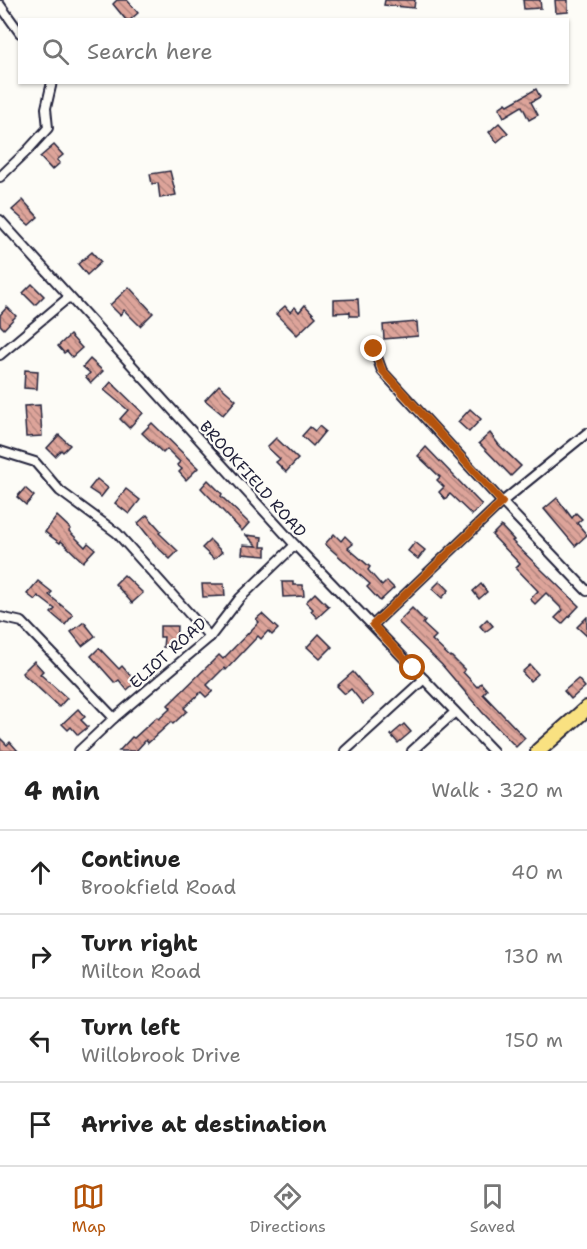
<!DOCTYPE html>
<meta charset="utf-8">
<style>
:root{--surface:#fff;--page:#f6f6f6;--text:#222;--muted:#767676;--line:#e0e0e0;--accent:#b45309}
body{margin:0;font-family:"Shantell Sans",sans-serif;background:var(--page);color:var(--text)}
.stop{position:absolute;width:18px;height:18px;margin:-14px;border:4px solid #b45309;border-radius:50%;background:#fff}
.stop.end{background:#b45309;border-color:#fff;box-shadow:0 2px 6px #0008}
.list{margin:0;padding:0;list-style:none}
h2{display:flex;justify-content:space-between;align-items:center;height:78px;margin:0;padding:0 24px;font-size:26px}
h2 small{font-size:20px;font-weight:400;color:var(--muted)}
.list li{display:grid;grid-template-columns:39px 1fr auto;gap:18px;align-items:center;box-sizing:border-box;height:84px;padding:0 24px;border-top:2px solid var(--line)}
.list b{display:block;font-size:22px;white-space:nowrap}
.list p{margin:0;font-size:20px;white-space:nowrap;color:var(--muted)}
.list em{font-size:20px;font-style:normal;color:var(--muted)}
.icon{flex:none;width:33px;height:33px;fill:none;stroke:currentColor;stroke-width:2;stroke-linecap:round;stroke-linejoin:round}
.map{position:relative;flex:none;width:587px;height:751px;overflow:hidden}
.search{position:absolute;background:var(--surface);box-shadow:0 2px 4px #0004;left:18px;right:18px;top:18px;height:66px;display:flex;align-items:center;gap:15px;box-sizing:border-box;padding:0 21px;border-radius:0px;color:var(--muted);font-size:22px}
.sheet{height:414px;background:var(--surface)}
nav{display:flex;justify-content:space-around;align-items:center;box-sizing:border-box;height:84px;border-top:2px solid var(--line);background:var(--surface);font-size:16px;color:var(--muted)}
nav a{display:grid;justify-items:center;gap:3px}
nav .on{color:var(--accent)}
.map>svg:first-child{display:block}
</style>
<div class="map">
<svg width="587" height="751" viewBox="0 0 587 751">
<defs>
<pattern id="building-back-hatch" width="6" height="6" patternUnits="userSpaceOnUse" patternTransform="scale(1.5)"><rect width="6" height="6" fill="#dda49a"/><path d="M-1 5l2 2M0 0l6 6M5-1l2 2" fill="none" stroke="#b3857f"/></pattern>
</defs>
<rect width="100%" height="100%" fill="#fdfcf7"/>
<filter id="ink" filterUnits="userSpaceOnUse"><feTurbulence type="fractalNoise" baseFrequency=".0167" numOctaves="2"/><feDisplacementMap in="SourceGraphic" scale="12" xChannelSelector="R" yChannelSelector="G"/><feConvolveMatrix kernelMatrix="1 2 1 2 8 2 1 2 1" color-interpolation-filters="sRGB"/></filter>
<g filter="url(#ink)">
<g fill="url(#building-back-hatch)" stroke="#22223b" stroke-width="1.5">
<path d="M117,0h10l11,13 -8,7h-4l-13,-16z"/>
<path d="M385,0h30l-1,8 -30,-3z"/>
<path d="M523,0h17l1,8 -17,1z"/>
<path d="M555,0h13v12l-12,1z"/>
<path d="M536,89l4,8 -9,5 7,13 -9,5 -7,-14 -18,11 -5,-9 7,-5 2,2z"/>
<path d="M499,123l9,10 -11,9 -8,-10z"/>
<path d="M54,145l9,10 -6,5 3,3 -8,7 -12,-13z"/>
<path d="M170,171l6,24 -16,3 -2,-15 -6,1 -2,-10z"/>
<path d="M23,200l15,17 -9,8 -17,-15z"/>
<path d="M92,252l9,10 -14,13 -9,-11z"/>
<path d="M32,284l12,12 -9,9 -12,-12z"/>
<path d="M129,287l24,26 -13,13 -16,-16 -4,5 -10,-10z"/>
<path d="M358,299l1,17h-9v-4l-16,1v-13z"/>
<path d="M305,305l11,12 -19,18 -21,-21 9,-8 5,6 5,-5 4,5z"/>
<path d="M7,307l9,9 -12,13 -4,-4v-10z"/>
<path d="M417,322l1,14 -34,3 -1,-14z"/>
<path d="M70,335l12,13 -10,9 -5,-6 -3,2 -6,-7z"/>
<path d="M90,359l13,12 -12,12 -5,-6 4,-4 -7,-6z"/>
<path d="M25,370l13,1 -1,18 -13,-1z"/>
<path d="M111,382l32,31 -14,15 -9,-9 8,-9 -24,-20z"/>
<path d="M219,385l17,15 -13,15 -18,-15z"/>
<path d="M40,405l2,31 -16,1 -2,-31z"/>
<path d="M470,409l11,10 -12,13 -11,-10z"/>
<path d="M152,423l46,45 -12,12 -7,-8 3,-3 -5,-4 3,-3 -13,-13 -4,4 -21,-20z"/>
<path d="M319,426l6,5 -12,15 -11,-10 8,-9 5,4z"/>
<path d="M490,433l9,12 22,21 -10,10 -32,-33z"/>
<path d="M59,435l11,10 -7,7 -2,-2 -6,6 -8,-8z"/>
<path d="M276,438l22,21 -12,13 -10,-10 4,-3 -13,-12z"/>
<path d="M426,447l56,58 -10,10 -22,-21 -5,5 -6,-7 5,-5 -7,-7 3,-3 -22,-21z"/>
<path d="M97,479l11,9 -7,9 -12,-8z"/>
<path d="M208,480l14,14 -1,2 28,27 -7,8 -41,-43z"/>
<path d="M25,488l9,8 -8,9 -9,-8z"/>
<path d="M126,489l14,11 -11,14 -14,-11z"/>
<path d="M557,498l15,20 4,-5 6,6 -5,4 10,12 -12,11 -31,-37z"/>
<path d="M147,515l14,16 -2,2 19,18 -8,8 -14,-13 -18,-23z"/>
<path d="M57,516l14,13 -2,2 16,16 3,-4 7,6 -12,13 -22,-21 -1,2 -15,-11z"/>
<path d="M501,526l13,14 -2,1 67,65 -17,18 -7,-6 8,-8 -17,-17 -11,11 -5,-5 8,-8 -22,-23 4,-4 -28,-29z"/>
<path d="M334,534l7,7 4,-5 8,8 -5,4 22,19 -2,3 14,16 5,-5 7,7 -14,13 -13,-14 3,-3 -45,-40z"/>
<path d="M246,535l16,2 -1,10h5v9l-24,-2 1,-9 14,1z"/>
<path d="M210,540l12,12 -8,7 -12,-11z"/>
<path d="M415,542l10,8 -7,9 -10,-8z"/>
<path d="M124,575l19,18 -11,10 -17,-19z"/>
<path d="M38,581l14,11 -3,3 24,20 -8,10 -14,-12 4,-4 -17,-13 -3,4 -8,-6z"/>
<path d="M440,581l9,9 -7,8 -10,-9z"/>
<path d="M282,582h11v3h10l1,11 -21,1z"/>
<path d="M202,584h22l1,12 -22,1z"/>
<path d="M481,584l6,8 -8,7 -6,-8z"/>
<path d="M315,593l14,14 -12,11 -6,-7 2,-2 -7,-7z"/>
<path d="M412,608l13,13 -2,3 13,12 -4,4 18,17 1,-1 14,14 -2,2 14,15 4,-4 6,7 -4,4 42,44 -9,9 -34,-35 -40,-47 -44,-43z"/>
<path d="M262,614l16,15 -6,6 -4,-4 -7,8 -3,-3 -32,34 -2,-2 -17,17 6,6 -7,6 -5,-5 -17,16 3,3 -14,13 -2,-2 -23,21 -2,-3 -10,11h-17l13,-14 2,1 23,-21 2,2 12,-11 -3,-3 51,-50 4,4 36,-37 -3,-3z"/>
<path d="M587,617v19l-10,-9z"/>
<path d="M487,619l6,7 -8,6 -5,-6z"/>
<path d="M84,622l11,14 -13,10 -11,-14z"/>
<path d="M160,626h17l-1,22 -13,-1 1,-10h-4z"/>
<path d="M319,634l13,13 -12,12 -13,-12z"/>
<path d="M99,648l20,21 3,-3 14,16 -9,8 -8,-10 -4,3 -24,-27z"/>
<path d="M34,661l9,10 -3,3 27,24 -8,9 -37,-34z"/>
<path d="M530,665l8,9 -8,7 -8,-9z"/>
<path d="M353,672l20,24 -10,8 -12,-15 -6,5 -8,-8z"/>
<path d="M578,679l7,8 -14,12 -7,-8z"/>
<path d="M78,709l7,8 -4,3 7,7 -10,8 -7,-8 -3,3 -6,-6z"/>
<path d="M404,724l7,8 -13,11 -7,-8z"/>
<path d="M0,738l7,7 3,-3 8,9h-18z"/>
</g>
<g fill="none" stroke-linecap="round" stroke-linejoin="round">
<defs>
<g id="minor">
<path d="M0,5l20,28"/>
<path d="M0,177l28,-27 20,-22 -2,-20 6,-26"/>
<path d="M0,220l295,325 198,206"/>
<path d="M374,349l8,22 120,131 85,89"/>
<path d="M0,355l69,-58"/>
<path d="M0,451l35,11 25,29 57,42 93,104"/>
<path d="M0,617l22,5 92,96"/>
<path d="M373,625l129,-123 85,-69"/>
<path d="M79,751l35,-33 96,-81 30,-39 55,-53"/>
<path d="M345,751l79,-72"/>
<path d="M412,751l43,-39"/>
</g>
<path id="motorway" d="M538,751l49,-43"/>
</defs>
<use href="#minor" stroke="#22223b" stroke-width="12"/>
<use href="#motorway" stroke="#22223b" stroke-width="18"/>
<use href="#minor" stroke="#fdfcf7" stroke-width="8"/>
<use href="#motorway" stroke="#f9e181" stroke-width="14"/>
</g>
</g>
<g fill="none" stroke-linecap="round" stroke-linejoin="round" filter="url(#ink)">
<path stroke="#b45309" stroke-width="8" d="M374,349l8,21 120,132 -129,123 40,43"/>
</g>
<g text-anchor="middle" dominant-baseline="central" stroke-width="4.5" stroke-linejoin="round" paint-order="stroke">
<g font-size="16" fill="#22223b" stroke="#fdfcf7">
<text transform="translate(253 479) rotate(48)">BROOKFIELD ROAD</text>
<text transform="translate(168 653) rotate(-42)">ELIOT ROAD</text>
</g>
</g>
</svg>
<div class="stop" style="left:413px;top:668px"></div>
<div class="stop end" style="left:374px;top:349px"></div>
<div class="search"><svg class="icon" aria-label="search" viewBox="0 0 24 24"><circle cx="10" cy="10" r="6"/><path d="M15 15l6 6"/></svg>Search here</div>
</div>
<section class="sheet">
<h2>4 min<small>Walk · 320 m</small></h2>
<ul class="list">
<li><svg class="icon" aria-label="ahead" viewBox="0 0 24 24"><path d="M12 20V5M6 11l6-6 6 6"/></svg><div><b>Continue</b><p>Brookfield Road</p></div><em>40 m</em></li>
<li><svg class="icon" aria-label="right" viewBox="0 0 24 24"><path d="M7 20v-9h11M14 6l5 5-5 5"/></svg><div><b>Turn right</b><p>Milton Road</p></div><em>130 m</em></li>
<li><svg class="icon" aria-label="left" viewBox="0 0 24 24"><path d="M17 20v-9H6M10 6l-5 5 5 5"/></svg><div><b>Turn left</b><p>Willobrook Drive</p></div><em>150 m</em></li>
<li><svg class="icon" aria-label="arrive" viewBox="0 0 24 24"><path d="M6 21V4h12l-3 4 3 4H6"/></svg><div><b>Arrive at destination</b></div></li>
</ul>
</section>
<nav>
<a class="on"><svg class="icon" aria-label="map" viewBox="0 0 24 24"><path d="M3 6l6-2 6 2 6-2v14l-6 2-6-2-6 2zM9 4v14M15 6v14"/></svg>Map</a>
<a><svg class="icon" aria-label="directions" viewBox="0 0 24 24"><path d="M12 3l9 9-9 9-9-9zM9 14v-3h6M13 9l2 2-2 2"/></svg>Directions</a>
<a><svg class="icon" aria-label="saved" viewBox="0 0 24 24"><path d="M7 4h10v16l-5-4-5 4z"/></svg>Saved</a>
</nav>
